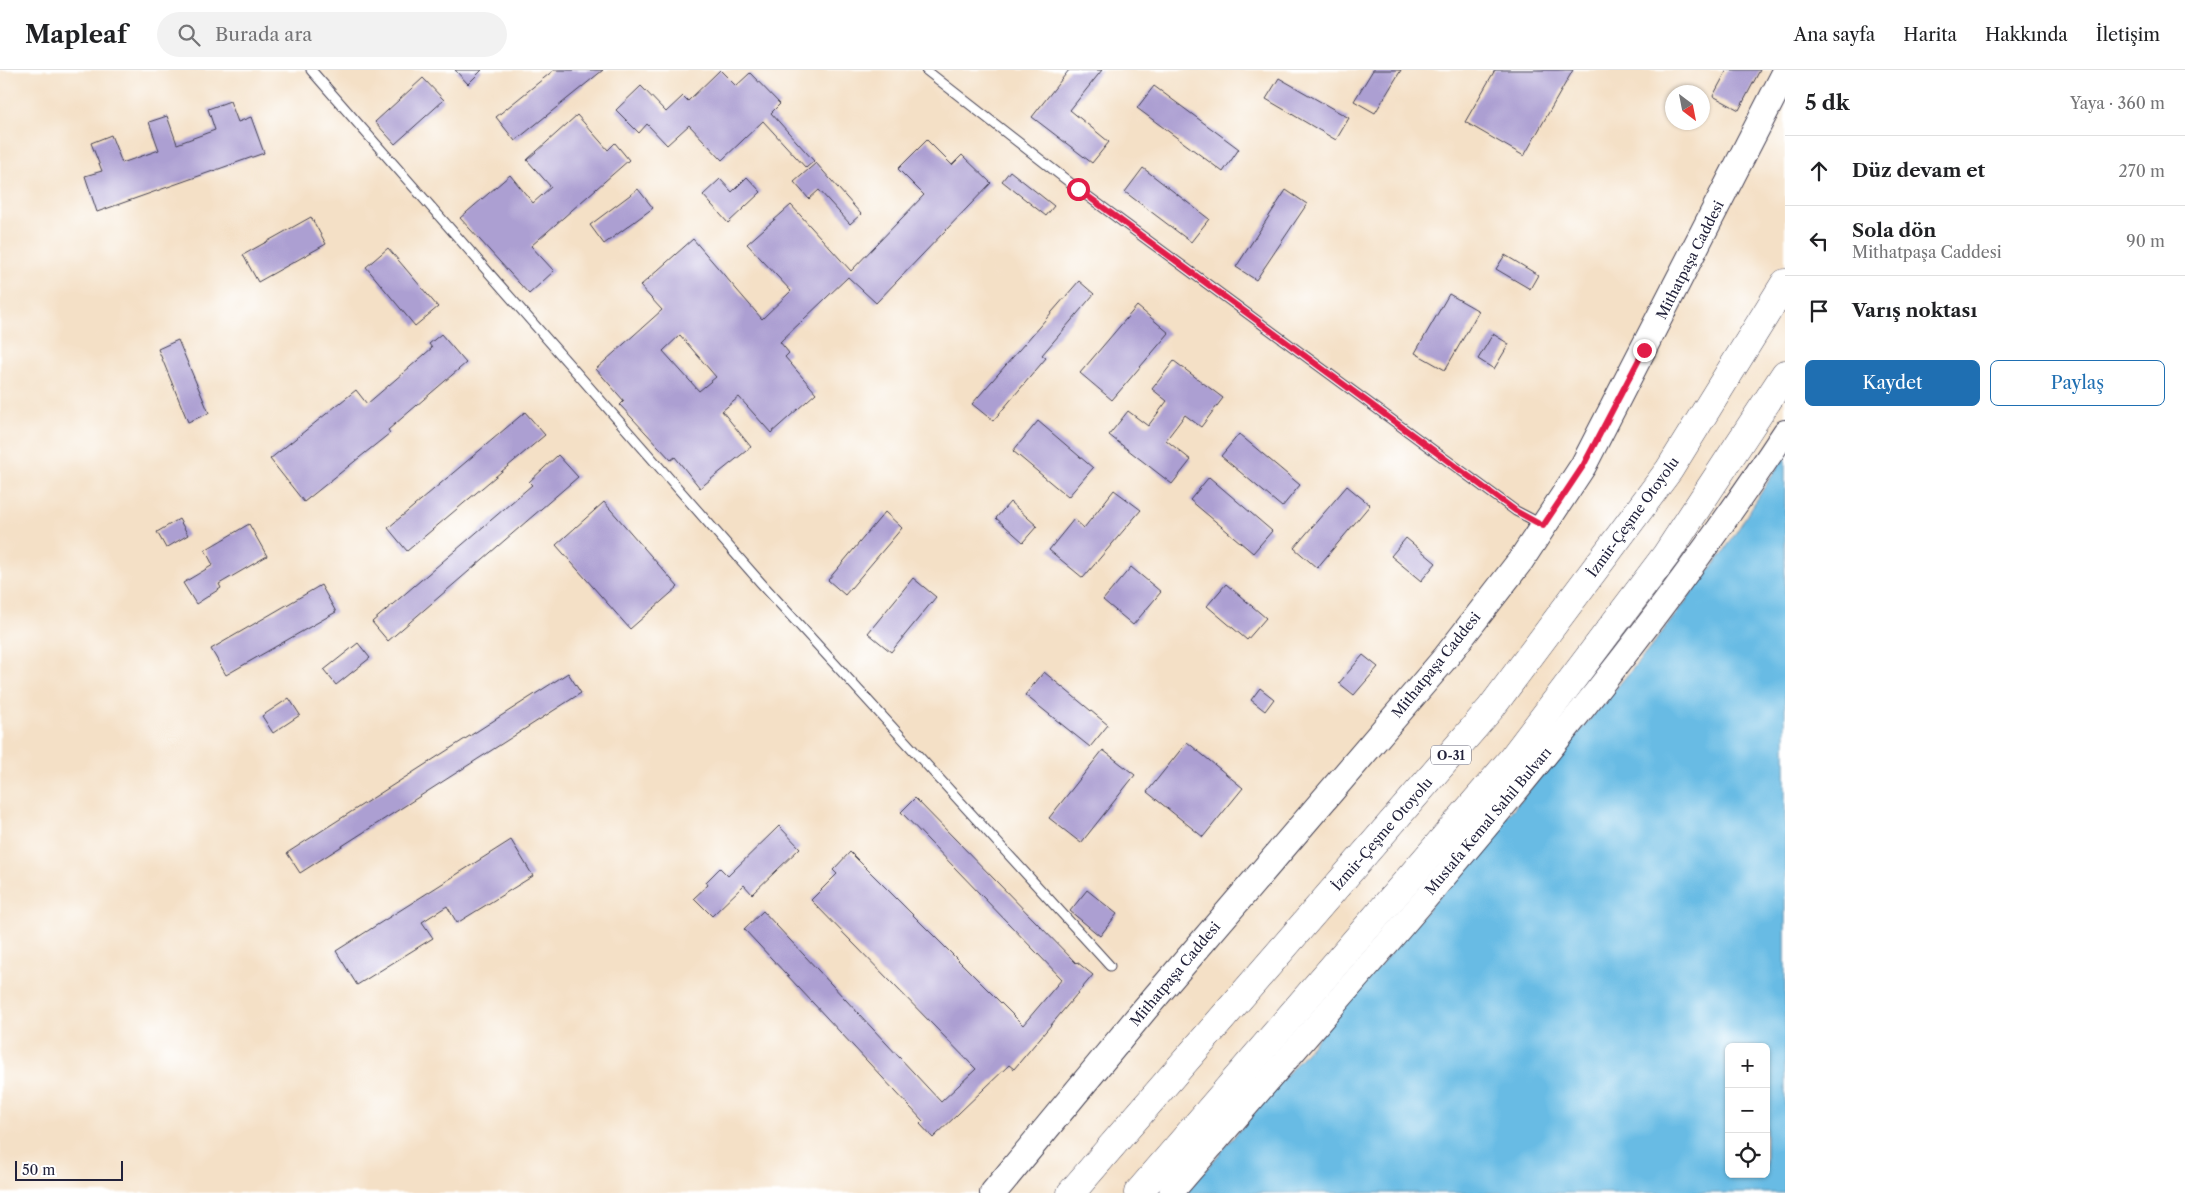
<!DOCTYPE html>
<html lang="tr">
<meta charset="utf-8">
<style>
:root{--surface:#fff;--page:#f2f2f2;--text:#202124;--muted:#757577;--line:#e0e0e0;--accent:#1f6fb2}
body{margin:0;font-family:"Libre Caslon Text",serif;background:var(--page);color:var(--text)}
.controls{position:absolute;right:15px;bottom:15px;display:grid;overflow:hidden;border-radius:8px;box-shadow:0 1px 4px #0004}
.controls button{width:45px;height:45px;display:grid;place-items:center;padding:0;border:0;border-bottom:1px solid var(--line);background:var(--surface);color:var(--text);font:25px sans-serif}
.compass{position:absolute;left:1665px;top:15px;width:45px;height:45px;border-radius:50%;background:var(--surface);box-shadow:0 1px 4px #0004;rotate:148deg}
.scale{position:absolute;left:15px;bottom:12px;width:108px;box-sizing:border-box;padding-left:5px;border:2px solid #22223b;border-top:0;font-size:14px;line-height:18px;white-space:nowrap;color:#22223b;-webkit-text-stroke:4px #fff;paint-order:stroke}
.stop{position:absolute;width:15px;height:15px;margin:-11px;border:4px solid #e11d48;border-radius:50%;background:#fff}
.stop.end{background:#e11d48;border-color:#fff;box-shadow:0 1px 5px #0008}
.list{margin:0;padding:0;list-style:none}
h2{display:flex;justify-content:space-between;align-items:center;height:65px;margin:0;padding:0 20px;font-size:21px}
h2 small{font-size:16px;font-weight:400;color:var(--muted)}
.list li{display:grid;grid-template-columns:32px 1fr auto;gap:15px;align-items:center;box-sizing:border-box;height:70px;padding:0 20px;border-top:1px solid var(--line)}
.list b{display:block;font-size:19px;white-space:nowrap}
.list p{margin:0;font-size:16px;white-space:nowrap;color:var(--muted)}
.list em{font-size:16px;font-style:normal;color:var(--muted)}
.actions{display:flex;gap:10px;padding:15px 20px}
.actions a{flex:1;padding:11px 0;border:1px solid var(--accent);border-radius:8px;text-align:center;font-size:18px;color:var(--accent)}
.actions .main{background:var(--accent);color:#fff}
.icon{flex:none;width:28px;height:28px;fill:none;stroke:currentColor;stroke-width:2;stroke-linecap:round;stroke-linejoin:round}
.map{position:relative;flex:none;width:1785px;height:1123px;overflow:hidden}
header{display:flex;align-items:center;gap:30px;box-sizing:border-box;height:70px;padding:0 25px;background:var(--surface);border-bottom:1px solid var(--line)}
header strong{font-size:24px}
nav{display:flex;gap:28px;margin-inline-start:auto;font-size:18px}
.search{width:350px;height:45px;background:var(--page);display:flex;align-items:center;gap:12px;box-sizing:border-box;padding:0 18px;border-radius:28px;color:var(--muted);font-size:19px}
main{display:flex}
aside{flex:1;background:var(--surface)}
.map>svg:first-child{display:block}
</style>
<header>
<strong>Mapleaf</strong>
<div class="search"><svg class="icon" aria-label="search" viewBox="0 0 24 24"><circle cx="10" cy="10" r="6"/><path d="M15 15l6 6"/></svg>Burada ara</div>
<nav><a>Ana sayfa</a><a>Harita</a><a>Hakkında</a><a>İletişim</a></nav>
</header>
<main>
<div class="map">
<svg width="1785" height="1123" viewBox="0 0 1785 1123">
<rect width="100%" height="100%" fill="#fff"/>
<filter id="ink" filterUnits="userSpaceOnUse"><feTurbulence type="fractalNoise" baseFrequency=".02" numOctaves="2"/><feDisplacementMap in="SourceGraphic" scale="10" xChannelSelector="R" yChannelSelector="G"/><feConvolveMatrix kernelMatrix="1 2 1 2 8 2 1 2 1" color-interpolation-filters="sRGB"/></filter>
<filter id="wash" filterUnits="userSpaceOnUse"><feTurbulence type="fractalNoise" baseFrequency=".0096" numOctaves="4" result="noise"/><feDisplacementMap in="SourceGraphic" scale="20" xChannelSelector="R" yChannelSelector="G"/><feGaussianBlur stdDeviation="1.12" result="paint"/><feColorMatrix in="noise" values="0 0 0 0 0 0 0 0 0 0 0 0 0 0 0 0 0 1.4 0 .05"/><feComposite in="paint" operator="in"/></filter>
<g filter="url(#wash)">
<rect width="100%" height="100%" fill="#f4e0c6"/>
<path fill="#68bbe4" stroke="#456e90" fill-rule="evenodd" d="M1785,385v738h-599l461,-541 76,-99zM1729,977h37v127h-37z"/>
<g id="blocks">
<g fill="#ac9fd2" fill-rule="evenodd">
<path d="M455,0h27l-14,14z"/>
<path d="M554,0h49l-88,71 -19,-24z"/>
<path d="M720,0l16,16 14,-13 30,31 -9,9 43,48 -8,7 -43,-47 -41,39 -33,-35 -22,20 -20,-21 -8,9 -23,-23 25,-24 25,26 17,-16 5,5z"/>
<path d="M1069,0h33l-32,40 39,32 -17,21 -60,-46z"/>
<path d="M1373,0h28l-26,43 -21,-12z"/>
<path d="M1495,0h78l-49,86 -59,-34z"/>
<path d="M1727,0h33l-21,40 -26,-14z"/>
<path d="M423,8l21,22 -49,44 -20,-22z"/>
<path d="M1279,8l70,40 -13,22 -70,-41z"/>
<path d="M1154,16l85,63 -16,23 -86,-64z"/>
<path d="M230,31l8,21 13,-5 13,36 -167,59 -12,-36 17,-5 -11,-28 20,-8 11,28 37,-13 -10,-28 18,-6 10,28 38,-14 -7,-21z"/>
<path d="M577,45l31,35 7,-7 14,17 -98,86 23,25 -25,23 -69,-76 50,-43 23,28 18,-16 -24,-27z"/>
<path d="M927,70l25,25 10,-10 29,28 -115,120 -28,-26 -68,65 9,11 -4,4 31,36 -45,40 -32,-36 -17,14 29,36 -51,41 -25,-31 -4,3 -51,-55 4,-4 -28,-32 66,-59 -22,-24 53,-47 69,80 29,-28 -44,-47 44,-39 60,66 73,-76 -26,-26zM680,265l36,42 -17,14 -36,-40z"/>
<path d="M816,93l45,51 -11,10 -31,-34 -10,9 -15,-17z"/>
<path d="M1143,98l66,51 -18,23 -66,-50z"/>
<path d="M1010,101l44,35 -8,10 -44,-35z"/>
<path d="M747,107l14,15 -33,31 -25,-28 17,-16 12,13z"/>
<path d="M638,119l15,19 -49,36 -14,-19z"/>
<path d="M1286,120l21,14 -51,76 -20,-13z"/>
<path d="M311,147l15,27 -68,38 -15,-27z"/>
<path d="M388,178l50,59 -23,19 -49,-59z"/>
<path d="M1505,185l33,20 -8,14 -34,-20z"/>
<path d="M1079,211l15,13 -52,61 4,3 -53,63 -21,-17z"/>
<path d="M1449,224l30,17 -34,59 -30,-17z"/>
<path d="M1137,236l32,27 -57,67 -32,-27z"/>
<path d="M441,264l25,29 -78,67 2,3 -86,69 -34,-43 86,-69 11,14 65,-56 -3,-4z"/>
<path d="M1493,264l16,10 -15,25 -16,-10z"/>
<path d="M178,270l31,73 -21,9 -30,-73z"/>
<path d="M1174,291l49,37 -22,29 -16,-12 -19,25 25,20 -19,24 -63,-49 19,-24 20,15 19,-25 -15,-12z"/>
<path d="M525,342l20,23 -138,116 -19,-23z"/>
<path d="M1038,351l55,47 -25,29 -55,-46z"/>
<path d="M1239,364l61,51 -18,22 -61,-51z"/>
<path d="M558,385l20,22 -190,164 -16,-19 160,-137 -3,-3z"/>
<path d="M1209,407l63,54 -19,22 -63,-53z"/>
<path d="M1347,416l23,19 -53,63 -23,-20z"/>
<path d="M1114,420l27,20 -58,68 -34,-28 25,-31 10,9z"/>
<path d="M604,432l74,85 -48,42 -74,-84z"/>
<path d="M1010,432l27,24 -14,16 -27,-24z"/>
<path d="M885,442l17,16 -57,67 -17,-15z"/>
<path d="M179,449l9,16 -22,13 -9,-16z"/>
<path d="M249,454l18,32 -48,28 2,4 -25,16 -13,-21 30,-18 -8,-15z"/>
<path d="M1406,468l30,25 -15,18 -30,-25z"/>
<path d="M1131,497l30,25 -28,33 -30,-25z"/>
<path d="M913,508l23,19 -45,55 -23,-19z"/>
<path d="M1226,514l40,34 -19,22 -40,-34z"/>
<path d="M321,515l15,27 -110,63 -15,-26z"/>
<path d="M358,573l12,15 -34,27 -12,-15z"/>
<path d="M1363,585l15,12 -24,28 -15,-12z"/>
<path d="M1044,602l64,53 -18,22 -65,-52z"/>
<path d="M568,603l13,20 -281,180 -13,-20z"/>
<path d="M1260,618l14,11 -9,12 -14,-11z"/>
<path d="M289,628l11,17 -27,18 -11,-17z"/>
<path d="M1187,672l56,46 -40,49 -56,-45z"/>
<path d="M1103,680l32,25 -54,68 -32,-25z"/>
<path d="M915,728l161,165 1,-1 16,13 -79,94 -5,-4 -76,73 -13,-14 3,-3 -179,-192 19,-18 178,191 35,-33 -165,-169 26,-26 -4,-4 17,-18 173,173 39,-46 -161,-167z"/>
<path d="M779,756l21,22 -48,46 -8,-9 -32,31 -18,-18 14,-13 -2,-3 14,-14 8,8z"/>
<path d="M511,770l22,36 -76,47 -10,-17 -25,16 11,16 -76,47 -21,-34z"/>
<path d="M1087,820l30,24 -17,22 -30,-25z"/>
</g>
</g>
</g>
<g filter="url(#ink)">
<use href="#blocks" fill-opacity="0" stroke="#423e50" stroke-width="1"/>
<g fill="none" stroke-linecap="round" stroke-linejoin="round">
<defs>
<g id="lane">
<path d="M311,0l450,513 349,383"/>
<path d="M926,0l152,119 438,322 25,13"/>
</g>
<path id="secondary" d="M1171,1123c212,-247 435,-489 614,-761"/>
<path id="primary" d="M993,1123l152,-184 301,-352 75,-97 62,-94 202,-393"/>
<g id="highway">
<path d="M1071,1123l420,-485 178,-238 116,-187"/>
<path d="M1138,1123l374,-434 154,-204 119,-181"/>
</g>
</defs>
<use href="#lane" stroke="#423e50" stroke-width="11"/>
<use href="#secondary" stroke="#423e50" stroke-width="26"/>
<use href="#primary" stroke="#423e50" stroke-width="28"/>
<use href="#highway" stroke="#423e50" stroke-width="29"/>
<use href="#lane" stroke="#fff" stroke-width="9"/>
<use href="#secondary" stroke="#fff" stroke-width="24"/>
<use href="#primary" stroke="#fff" stroke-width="26"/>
<use href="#highway" stroke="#fff" stroke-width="28"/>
</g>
</g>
<g fill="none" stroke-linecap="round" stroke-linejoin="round" filter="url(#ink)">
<path stroke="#e11d48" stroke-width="6" d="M1078,119l438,322 27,15 40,-60 61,-116"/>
</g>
<g text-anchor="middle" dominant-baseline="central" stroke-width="4" stroke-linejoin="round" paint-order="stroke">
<rect fill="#fff" stroke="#646476" stroke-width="1" x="1431" y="675.5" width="40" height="19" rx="4"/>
<g font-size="12" font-weight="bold" fill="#22223b">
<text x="1451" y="685">O-31</text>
</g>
<g font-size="14" fill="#22223b" stroke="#fff">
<text transform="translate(1690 190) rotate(-63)">Mithatpaşa Caddesi</text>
<text transform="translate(1633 447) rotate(-54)">İzmir-Çeşme Otoyolu</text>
<text transform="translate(1436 595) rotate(-51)">Mithatpaşa Caddesi</text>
<text transform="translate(1488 751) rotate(-50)">Mustafa Kemal Sahil Bulvarı</text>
<text transform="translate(1382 764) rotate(-49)">İzmir-Çeşme Otoyolu</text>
<text transform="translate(1175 904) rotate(-50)">Mithatpaşa Caddesi</text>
</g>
</g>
</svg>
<div class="controls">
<button>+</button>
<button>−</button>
<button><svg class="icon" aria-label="locate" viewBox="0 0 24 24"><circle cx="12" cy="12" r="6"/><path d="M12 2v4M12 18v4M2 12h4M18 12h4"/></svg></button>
</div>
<svg class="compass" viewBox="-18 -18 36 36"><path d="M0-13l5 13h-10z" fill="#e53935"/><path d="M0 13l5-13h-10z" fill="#757577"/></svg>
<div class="scale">50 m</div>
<div class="stop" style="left:1078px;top:119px"></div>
<div class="stop end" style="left:1644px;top:280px"></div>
</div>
<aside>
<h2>5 dk<small>Yaya · 360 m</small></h2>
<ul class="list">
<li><svg class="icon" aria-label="ahead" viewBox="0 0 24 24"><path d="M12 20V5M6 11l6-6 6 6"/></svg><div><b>Düz devam et</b></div><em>270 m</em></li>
<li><svg class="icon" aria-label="left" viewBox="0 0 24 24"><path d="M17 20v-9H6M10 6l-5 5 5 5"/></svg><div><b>Sola dön</b><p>Mithatpaşa Caddesi</p></div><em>90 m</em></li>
<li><svg class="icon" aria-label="arrive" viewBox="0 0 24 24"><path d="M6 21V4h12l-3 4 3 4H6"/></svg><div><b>Varış noktası</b></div></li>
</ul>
<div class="actions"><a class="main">Kaydet</a><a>Paylaş</a></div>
</aside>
</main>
